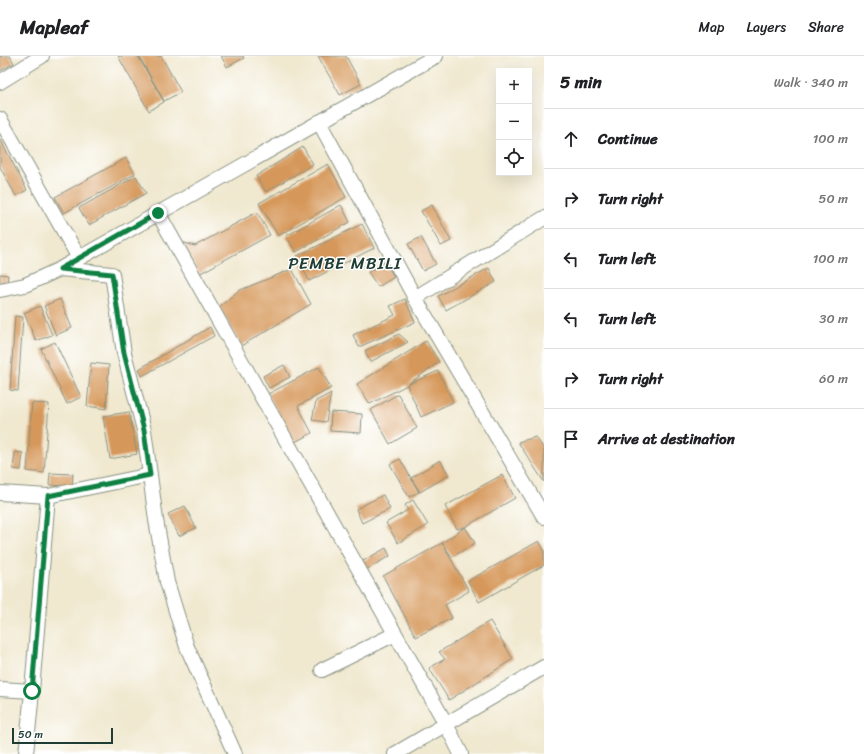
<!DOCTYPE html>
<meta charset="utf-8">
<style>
:root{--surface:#fff;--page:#f6f6f6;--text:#202124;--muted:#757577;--line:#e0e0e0}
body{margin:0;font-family:Sriracha,sans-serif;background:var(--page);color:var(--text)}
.controls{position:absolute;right:12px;top:12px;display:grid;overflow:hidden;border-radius:0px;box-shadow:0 4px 16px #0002}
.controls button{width:36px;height:36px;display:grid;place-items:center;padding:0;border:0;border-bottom:1px solid var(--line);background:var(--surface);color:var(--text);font:20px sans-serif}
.scale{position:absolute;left:12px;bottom:10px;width:101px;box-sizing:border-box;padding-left:4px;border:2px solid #1f3d34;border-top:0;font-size:11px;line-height:14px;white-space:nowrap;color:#1f3d34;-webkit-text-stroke:3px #fff;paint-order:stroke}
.stop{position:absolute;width:12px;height:12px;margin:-9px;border:3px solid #0b8043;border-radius:50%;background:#fff}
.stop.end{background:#0b8043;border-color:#fff;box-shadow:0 1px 4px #0008}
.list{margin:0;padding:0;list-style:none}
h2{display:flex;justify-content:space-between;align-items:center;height:52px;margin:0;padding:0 16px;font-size:17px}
h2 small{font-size:13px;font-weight:400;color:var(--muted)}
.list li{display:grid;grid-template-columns:26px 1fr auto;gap:12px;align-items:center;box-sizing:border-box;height:60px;padding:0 16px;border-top:1px solid var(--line)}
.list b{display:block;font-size:15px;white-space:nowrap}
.list em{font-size:13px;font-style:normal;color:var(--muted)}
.icon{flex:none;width:22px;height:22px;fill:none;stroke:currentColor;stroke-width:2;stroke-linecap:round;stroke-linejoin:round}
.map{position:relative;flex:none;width:544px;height:698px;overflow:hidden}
header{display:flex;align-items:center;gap:24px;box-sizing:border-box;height:56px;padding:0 20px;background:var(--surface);border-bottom:1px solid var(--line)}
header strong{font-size:19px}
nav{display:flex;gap:22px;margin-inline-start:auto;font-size:14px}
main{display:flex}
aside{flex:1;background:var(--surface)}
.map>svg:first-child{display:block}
</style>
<header>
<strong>Mapleaf</strong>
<nav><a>Map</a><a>Layers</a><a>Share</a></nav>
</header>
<main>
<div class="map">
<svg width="544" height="698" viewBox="0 0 544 698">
<rect width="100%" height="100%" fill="#fff"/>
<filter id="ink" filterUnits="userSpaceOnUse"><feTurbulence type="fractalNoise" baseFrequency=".025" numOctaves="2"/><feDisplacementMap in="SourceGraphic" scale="8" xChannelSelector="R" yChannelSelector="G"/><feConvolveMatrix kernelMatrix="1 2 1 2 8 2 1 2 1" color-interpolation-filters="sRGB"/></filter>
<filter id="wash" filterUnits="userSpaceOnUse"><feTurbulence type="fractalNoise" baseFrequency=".012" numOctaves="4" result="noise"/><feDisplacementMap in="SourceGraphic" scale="16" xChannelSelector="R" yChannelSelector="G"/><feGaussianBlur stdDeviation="0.9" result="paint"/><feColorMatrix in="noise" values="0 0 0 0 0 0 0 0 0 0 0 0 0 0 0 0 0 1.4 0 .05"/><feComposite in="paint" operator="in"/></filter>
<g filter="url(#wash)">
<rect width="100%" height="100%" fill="#f0e8cf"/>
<g id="blocks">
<g fill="#d6985a">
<path d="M0,0h10l4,7 -14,8z"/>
<path d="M118,0h20l26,46 -15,9z"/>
<path d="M139,0h22l20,36 -17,9z"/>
<path d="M221,0h22l1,2 -17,9z"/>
<path d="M318,0h28l15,28 -21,11z"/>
<path d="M0,83l27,51 -11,6 -16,-29z"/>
<path d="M303,91l10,17 -47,28 -10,-16z"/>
<path d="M126,102l9,16 -71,39 -9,-16z"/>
<path d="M328,108l18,33 -68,39 -19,-33z"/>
<path d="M136,120l10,17 -57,32 -10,-17z"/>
<path d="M341,149l9,17 -54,30 -10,-16z"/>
<path d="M432,149l19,36 -10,5 -20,-35z"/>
<path d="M257,156l13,23 -71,39 -18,-32 14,4z"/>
<path d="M362,168l12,24 -65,33 -12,-25z"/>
<path d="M421,181l15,27 -13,7 -15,-27z"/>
<path d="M385,206l9,15 -16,10 -10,-15z"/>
<path d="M489,212l7,14 -50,28 -8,-14z"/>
<path d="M292,213l19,35 -70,42 -22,-39 19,-16z"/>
<path d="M0,218l8,1 -1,11 -7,-1z"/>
<path d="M60,243l12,29 -16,7 -12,-29z"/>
<path d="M405,243l10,23 -56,25 -6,-12 42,-20 -5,-9z"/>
<path d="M40,250l12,29 -16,6 -12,-28z"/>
<path d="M15,260l8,1 -5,74 -8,-1z"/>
<path d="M210,271l4,9 -72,40 -3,-7z"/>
<path d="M399,278l9,8 -38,20 -5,-11z"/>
<path d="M426,285l13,21 -32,23 31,-14 15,31 -32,15 -14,-32 -37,19 -13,-20z"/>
<path d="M55,286l26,55 -14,7 -26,-55z"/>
<path d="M91,307l18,2 -3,44 -19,-3z"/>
<path d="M284,309l6,12 -21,11 -6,-12z"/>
<path d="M319,311l12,21 -33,18 14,27 -19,10 -25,-49z"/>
<path d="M331,337l-5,29 -14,-2 4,-19z"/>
<path d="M398,338l19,34 -27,16 -19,-34z"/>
<path d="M32,347l17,1 -5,69 -17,-2z"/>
<path d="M129,356l8,42 -27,5 -7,-43z"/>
<path d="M331,356l31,2 -1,19 -31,-2z"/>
<path d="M536,381l8,12v33l-26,-40z"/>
<path d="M15,396l8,1 -2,17 -8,-1z"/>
<path d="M400,403l19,33 -10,5 -19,-33z"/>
<path d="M440,404l9,15 -29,17 -9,-14z"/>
<path d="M50,417l23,1 -1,13 -23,-2z"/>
<path d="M502,419l13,23 -50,29 10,16 -23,14 -10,-14 23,-16 -8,2 -12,-23z"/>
<path d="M383,439l7,14 -28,14 -6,-14z"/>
<path d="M413,444l15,25 -30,18 -12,-20 22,-13 -3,-5z"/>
<path d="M185,450l11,22 -17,8 -11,-22z"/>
<path d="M539,485l5,9v15l-65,37 -11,-21z"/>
<path d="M442,487l27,48 -24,14 7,13 -36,19 -33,-61z"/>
<path d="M386,492l4,8 -23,13 -4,-8z"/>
<path d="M490,565l23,38 -64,41 -20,-32 16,-9 -6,-7z"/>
</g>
</g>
</g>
<g filter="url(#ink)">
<use href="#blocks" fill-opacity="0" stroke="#889282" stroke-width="1"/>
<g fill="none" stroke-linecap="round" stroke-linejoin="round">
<defs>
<g id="street">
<path d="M0,26l42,-26"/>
<path d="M0,63l79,139"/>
<path d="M319,66l96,176 129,219"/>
<path d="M158,157l288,511 15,30"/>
<path d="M60,213l52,5 12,79 20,77 12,90 11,62 20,65 48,107"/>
<path d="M0,234l25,-5 35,-16 376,-213"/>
<path d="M415,242l129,-80"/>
<path d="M0,437l48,3"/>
<path d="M322,614l73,-36"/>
<path d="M0,633l32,2 -6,63"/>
<path d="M32,635l16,-195 102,-21"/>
<path d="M395,698l149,-87"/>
</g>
</defs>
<use href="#street" stroke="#889282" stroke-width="16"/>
<use href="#street" stroke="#fff" stroke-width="14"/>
</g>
</g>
<g fill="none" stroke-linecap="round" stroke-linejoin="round" filter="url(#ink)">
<path stroke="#0b8043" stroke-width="5" d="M32,635l16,-195 102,-21 -6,-45 -20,-77 -12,-79 -52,-5 98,-56"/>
</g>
<g text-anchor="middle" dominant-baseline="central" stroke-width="3" stroke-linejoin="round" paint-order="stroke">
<g font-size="17" letter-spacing="1" fill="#1f3d34" stroke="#fff">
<text x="345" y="207">PEMBE MBILI</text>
</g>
</g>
</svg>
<div class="controls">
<button>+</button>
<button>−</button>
<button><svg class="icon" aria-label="locate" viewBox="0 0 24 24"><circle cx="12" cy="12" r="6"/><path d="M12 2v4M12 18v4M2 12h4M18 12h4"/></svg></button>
</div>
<div class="scale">50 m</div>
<div class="stop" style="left:32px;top:635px"></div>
<div class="stop end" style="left:158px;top:157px"></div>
</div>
<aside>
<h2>5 min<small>Walk · 340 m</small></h2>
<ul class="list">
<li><svg class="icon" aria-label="ahead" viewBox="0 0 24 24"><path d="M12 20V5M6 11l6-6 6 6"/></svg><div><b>Continue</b></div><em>100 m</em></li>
<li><svg class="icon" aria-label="right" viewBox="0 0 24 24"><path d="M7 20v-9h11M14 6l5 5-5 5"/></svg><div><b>Turn right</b></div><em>50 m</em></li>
<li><svg class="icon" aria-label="left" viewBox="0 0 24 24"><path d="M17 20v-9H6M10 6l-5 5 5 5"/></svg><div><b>Turn left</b></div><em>100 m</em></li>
<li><svg class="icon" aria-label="left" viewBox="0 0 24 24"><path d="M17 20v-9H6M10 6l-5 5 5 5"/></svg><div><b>Turn left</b></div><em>30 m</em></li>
<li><svg class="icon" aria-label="right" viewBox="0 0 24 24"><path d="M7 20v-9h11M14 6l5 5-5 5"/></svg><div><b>Turn right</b></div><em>60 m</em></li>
<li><svg class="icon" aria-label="arrive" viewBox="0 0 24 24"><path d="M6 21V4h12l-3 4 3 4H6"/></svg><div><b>Arrive at destination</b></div></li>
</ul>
</aside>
</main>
